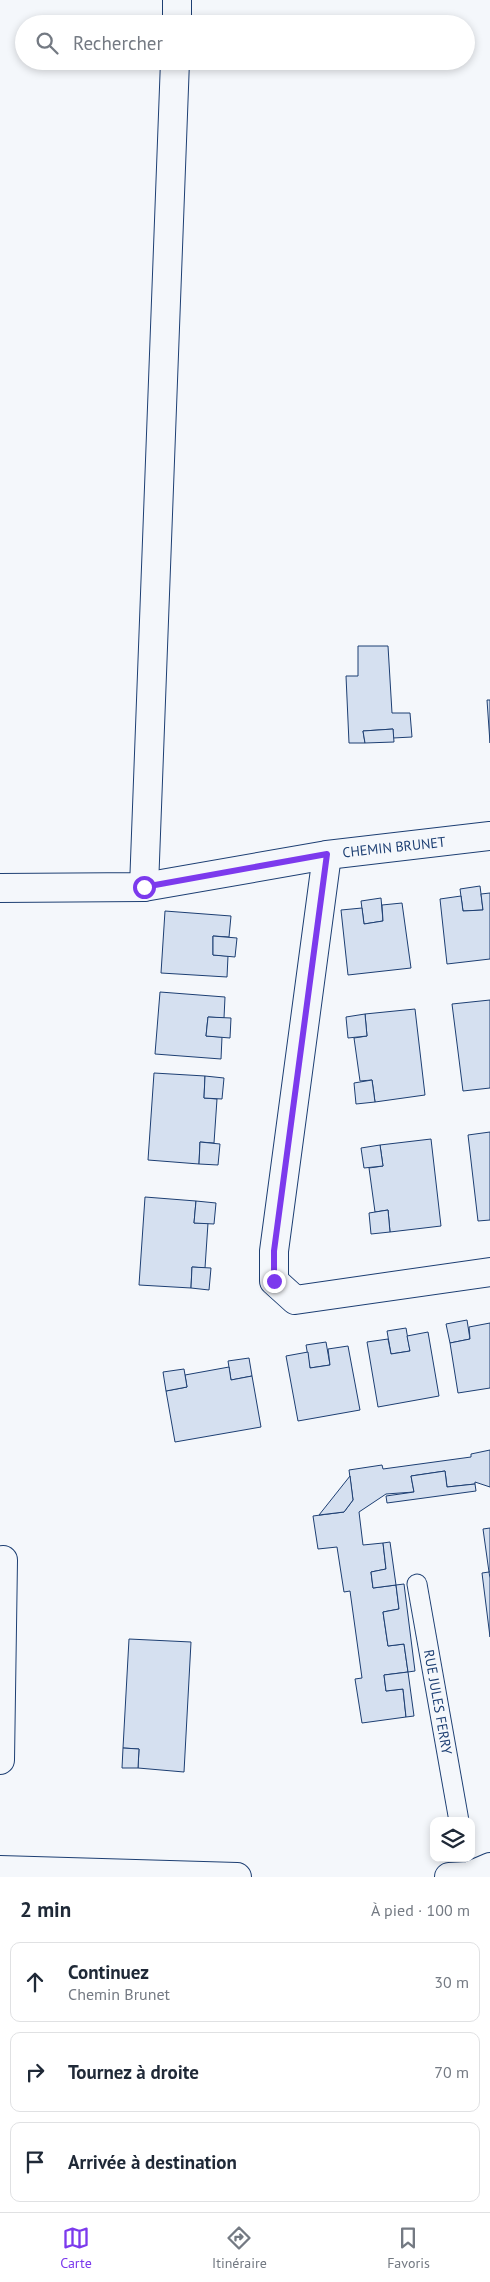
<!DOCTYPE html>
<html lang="fr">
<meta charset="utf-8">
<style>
:root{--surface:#fff;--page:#f6f6f7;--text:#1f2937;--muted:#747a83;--line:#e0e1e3;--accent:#7c3aed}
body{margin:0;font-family:"PT Sans",sans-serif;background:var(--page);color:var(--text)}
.controls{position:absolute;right:15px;bottom:15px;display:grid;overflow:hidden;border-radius:10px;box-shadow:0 2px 8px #0003}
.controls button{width:45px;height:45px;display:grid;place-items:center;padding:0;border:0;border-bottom:1px solid var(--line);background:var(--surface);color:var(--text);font:25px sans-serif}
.stop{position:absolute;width:15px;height:15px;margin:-11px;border:4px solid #7c3aed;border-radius:50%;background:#fff}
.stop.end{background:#7c3aed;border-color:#fff;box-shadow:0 1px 5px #0008}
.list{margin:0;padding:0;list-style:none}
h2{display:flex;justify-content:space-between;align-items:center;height:65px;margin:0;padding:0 20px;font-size:21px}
h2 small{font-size:16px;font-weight:400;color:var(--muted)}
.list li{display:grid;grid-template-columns:32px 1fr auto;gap:15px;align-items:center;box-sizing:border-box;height:80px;margin:0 10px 10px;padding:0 10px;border:1px solid var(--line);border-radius:10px}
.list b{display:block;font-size:19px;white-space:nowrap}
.list p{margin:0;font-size:16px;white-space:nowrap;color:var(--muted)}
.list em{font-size:16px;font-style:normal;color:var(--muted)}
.icon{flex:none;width:28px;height:28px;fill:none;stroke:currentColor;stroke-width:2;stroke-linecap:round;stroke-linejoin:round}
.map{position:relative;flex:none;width:490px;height:1877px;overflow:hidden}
.search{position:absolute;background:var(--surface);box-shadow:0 2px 8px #0003;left:15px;right:15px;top:15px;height:55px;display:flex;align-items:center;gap:12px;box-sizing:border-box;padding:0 18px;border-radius:28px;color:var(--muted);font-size:19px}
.sheet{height:335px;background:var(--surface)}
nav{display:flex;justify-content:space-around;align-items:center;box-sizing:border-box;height:70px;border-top:1px solid var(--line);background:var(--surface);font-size:14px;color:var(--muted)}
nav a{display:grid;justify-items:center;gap:2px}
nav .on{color:var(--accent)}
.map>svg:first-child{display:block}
</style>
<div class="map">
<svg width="490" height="1877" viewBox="0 0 490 1877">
<rect width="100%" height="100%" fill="#f4f7fb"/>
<g fill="#d5e0f0" stroke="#1d3f73">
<path d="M358,646h30l4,67h18l2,24 -19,1v-9l-30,2 2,12h-16l-3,-67h12z"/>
<path d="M487,700h3v43z"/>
<path d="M393,729l1,13 -29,1 -2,-12z"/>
<path d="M480,886l3,24 -20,1 -3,-22z"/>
<path d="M490,893v66l-43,5 -7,-65 21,-3 2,15 20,-1 -2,-16z"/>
<path d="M381,898l2,23 -19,3 -3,-23z"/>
<path d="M402,903l9,65 -63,7 -7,-65 21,-2 2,16 19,-3 -1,-16z"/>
<path d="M165,911l66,5 -2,21 -16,-1v19l15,1 -1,21 -66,-4z"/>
<path d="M213,936l24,2 -2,19 -22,-2z"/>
<path d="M160,992l65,5 -1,21 -16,-1 -2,19 16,1 -1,22 -66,-5z"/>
<path d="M490,1000v88l-27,3 -11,-87z"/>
<path d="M415,1009l10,86 -50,7 -3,-22 -12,1 -6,-43 13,-2 -2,-22z"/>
<path d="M365,1014l2,22 -19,2 -2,-21z"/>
<path d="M208,1017l23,1 -1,20 -24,-2z"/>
<path d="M154,1073l51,3 -1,22 13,1 -3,44 -14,-1 -1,22 -51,-4z"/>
<path d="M205,1076l19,2 -2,21 -18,-1z"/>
<path d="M372,1080l3,22 -19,2 -2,-21z"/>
<path d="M490,1132v88l-12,1 -10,-86z"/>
<path d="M431,1139l10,87 -51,6 -2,-22 -13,2 -6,-44 14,-2 -3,-21z"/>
<path d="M200,1142l20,2 -2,21 -19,-1z"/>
<path d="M380,1145l3,21 -19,2 -3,-20z"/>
<path d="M145,1197l51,4 -2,22h14l-3,45 -13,-1 -1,21 -52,-3z"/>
<path d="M196,1201l20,2 -2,21 -20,-1z"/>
<path d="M388,1210l2,22 -19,2 -2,-21z"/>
<path d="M192,1267l19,1 -2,22 -18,-2z"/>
<path d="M467,1320l3,19 -20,4 -4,-19z"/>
<path d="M490,1323v65l-32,5 -8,-50 20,-4 -1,-12z"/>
<path d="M406,1328l4,23 -19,3 -4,-23z"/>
<path d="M428,1332l11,64 -61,11 -11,-65 21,-3 3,15 19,-3 -3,-15z"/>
<path d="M326,1342l4,23 -20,3 -4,-23z"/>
<path d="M348,1346l12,64 -62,11 -12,-65 22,-4 2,16 20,-3 -2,-16z"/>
<path d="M249,1358l3,18 -21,4 -3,-19z"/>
<path d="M229,1367l2,13 21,-4 9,51 -86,15 -9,-51 21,-4 -2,-12z"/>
<path d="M184,1369l3,18 -21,4 -3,-19z"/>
<path d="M490,1450v37l-15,-5v2l-28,3 -2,-16 -34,5 3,16 -28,2 -27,18 4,33 20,-2 3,26 -15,3 2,16 23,-3 3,24 -16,3 5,34 16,-2 4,28 -24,3 2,16 17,-2 3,28 -44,6 -7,-44 7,-1 -12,-87 -6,1 -7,-45 -19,2 -5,-33 31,-4 9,-12 -4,-30 33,-5 1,4 88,-12v-3z"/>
<path d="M445,1471l2,16 28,-3 1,7 -89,12 -1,-7 28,-4 -3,-16z"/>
<path d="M350,1476l3,24 -9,12 -25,3z"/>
<path d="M490,1528v44h-1l-6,-43z"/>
<path d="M390,1542l6,43 -23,3 -2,-16 15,-3 -3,-26z"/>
<path d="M489,1572l1,6v59l-8,-64z"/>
<path d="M404,1584l11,87 -7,1 -4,-28 -16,2 -5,-34 16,-3 -3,-24z"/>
<path d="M129,1639l62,3 -7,130 -46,-4 1,-19 -16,-1z"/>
<path d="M408,1672l6,44 -8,1 -3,-28 -17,2 -2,-16z"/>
<path d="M123,1748l16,1 -1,19h-16z"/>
</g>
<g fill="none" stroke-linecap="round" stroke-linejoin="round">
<defs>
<path id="service" d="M417,1584l42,237"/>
<g id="minor">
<path d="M177,24v-24"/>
<path d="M327,855l-53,396v30l21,19 195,-28"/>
<path d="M144,887l31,-826"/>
<path d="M0,888l144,-1 183,-32 163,-19"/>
<path d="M0,1760l3,-200"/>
<path d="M0,1870l237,7"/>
<path d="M449,1877l20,-1 21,-9"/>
</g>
</defs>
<use href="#service" stroke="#1d3f73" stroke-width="21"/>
<use href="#minor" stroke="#1d3f73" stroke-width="30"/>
<use href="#service" stroke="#f4f7fb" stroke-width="19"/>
<use href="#minor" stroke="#f4f7fb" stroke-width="28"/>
</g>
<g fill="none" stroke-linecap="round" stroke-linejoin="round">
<path stroke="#7c3aed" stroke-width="6" d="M144,887l183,-33 -53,397v30"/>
</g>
<g text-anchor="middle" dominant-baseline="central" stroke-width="4" stroke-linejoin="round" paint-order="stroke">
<g font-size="14" fill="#1d3f73" stroke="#f4f7fb">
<text transform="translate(394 847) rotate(-6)">CHEMIN BRUNET</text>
<text transform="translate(438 1702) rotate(80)">RUE JULES FERRY</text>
</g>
</g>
</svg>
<div class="controls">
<button><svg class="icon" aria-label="layers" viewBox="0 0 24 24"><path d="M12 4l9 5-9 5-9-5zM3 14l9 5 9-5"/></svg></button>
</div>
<div class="stop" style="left:144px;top:887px"></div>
<div class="stop end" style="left:274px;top:1281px"></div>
<div class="search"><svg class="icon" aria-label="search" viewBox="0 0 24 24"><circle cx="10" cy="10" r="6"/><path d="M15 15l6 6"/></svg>Rechercher</div>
</div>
<section class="sheet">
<h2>2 min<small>À pied · 100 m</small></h2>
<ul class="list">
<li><svg class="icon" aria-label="ahead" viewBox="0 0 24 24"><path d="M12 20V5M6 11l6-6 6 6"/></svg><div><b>Continuez</b><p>Chemin Brunet</p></div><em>30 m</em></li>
<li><svg class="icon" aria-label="right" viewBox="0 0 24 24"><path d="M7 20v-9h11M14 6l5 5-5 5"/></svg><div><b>Tournez à droite</b></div><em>70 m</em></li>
<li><svg class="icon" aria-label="arrive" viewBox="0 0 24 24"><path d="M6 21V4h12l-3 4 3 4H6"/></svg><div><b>Arrivée à destination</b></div></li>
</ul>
</section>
<nav>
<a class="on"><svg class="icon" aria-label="map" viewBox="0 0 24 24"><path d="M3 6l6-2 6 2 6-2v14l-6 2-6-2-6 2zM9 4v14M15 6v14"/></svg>Carte</a>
<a><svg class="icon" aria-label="directions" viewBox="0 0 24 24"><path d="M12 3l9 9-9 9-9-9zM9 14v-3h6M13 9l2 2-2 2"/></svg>Itinéraire</a>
<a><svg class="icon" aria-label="saved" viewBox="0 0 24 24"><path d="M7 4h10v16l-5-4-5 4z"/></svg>Favoris</a>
</nav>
